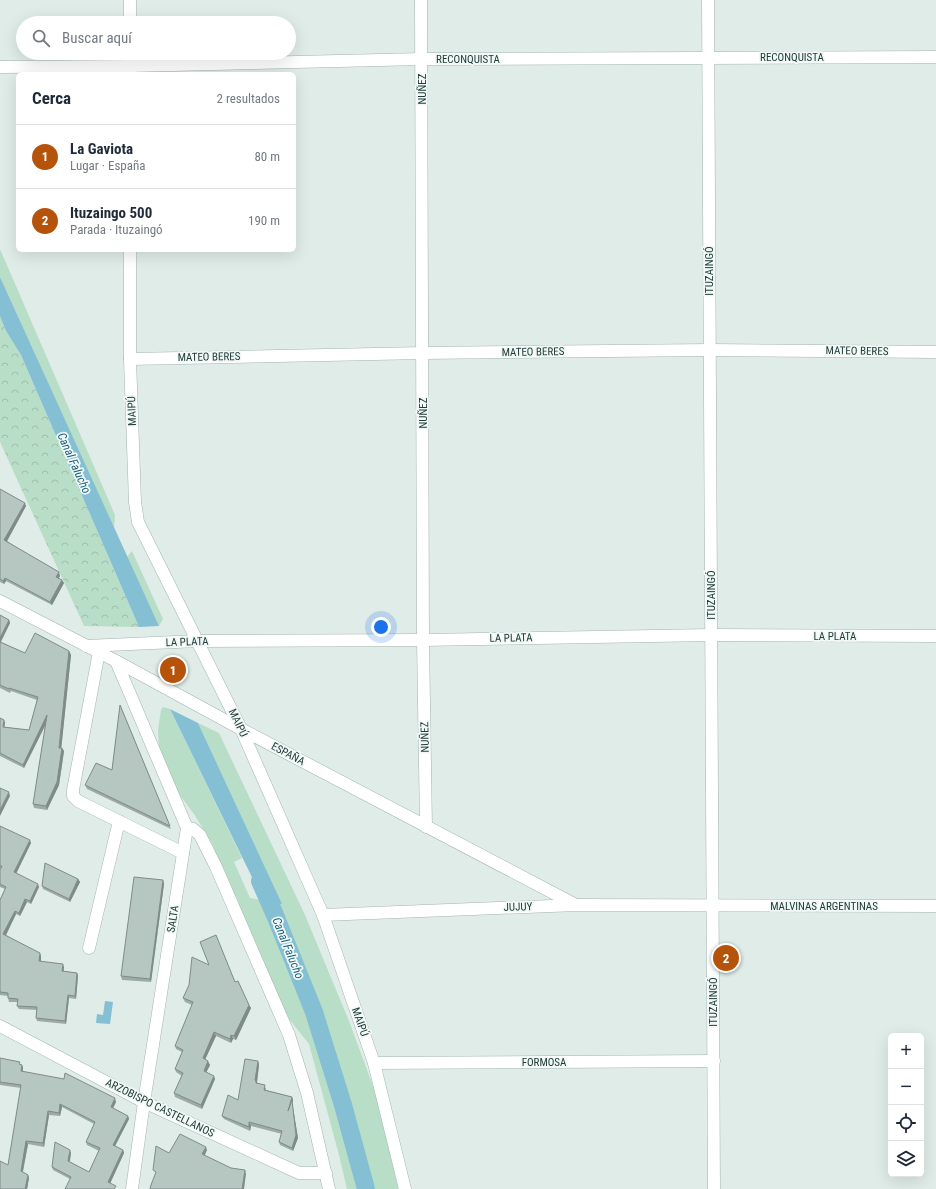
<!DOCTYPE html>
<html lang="es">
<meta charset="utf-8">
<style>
:root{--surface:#fff;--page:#f2f2f3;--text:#1f2937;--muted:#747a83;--line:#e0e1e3;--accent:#b45309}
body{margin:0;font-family:"Roboto Condensed",sans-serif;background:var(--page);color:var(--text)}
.controls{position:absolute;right:12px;bottom:12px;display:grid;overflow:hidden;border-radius:6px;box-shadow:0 4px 16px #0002}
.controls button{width:36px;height:36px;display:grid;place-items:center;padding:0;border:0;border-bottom:1px solid var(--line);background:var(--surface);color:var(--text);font:20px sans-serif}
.you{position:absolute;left:381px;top:627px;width:14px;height:14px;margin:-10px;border:3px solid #fff;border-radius:50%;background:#1a73e8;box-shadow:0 0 0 6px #1a73e833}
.badge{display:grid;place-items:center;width:26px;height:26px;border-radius:50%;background:var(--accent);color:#fff;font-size:13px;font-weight:700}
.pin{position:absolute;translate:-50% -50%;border:2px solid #fff;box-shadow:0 1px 4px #0006}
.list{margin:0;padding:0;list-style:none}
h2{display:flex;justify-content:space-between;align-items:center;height:52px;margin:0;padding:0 16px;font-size:17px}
h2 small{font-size:13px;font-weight:400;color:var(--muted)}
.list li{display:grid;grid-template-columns:26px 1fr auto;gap:12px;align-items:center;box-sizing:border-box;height:64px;padding:0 16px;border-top:1px solid var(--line)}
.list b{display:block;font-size:15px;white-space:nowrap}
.list p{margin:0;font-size:13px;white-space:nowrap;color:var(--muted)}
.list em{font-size:13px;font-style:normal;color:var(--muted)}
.icon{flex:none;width:22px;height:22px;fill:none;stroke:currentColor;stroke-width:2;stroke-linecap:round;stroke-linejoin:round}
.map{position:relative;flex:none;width:936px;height:1189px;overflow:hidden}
.search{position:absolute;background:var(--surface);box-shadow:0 4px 16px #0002;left:16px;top:16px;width:280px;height:44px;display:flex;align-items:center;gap:10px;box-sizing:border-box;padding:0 14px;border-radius:22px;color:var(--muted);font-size:15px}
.panel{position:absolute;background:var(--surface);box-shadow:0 4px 16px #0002;left:16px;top:72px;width:280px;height:180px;border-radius:6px}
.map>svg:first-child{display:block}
</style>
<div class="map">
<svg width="936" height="1189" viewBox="0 0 936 1189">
<defs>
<pattern id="forest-crowns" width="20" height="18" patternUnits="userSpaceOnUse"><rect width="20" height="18" fill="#b8dec7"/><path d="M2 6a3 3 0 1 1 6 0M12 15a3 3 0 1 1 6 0" fill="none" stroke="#9ebfac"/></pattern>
</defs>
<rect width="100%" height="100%" fill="#e0ece8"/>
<g fill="#b8dec7">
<path d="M0,249l115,266 -1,13 -114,-251z"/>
<path d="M132,551l31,68 -4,7 -32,-69z"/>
<path d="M163,707l7,2 72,149 -8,4 16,36 31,5 -83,-180 21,10 86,182 44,106 31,84 18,84h-51l-8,-34 -30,-111 -20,-25 -47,-99 -5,-22 -11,-16 -13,-37 -19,-31 -18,-24 -17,-40 -1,-20 3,-20z"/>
</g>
<path fill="url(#forest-crowns)" d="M0,316l6,15 15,24 118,272 -55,-1 -84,-184z"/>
<g fill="#85bfd4">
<path d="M0,277l159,349 -20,1 -118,-272 -15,-24 -6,-15z"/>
<path d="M170,709l28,14 84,181 -18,-2z"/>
<path d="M105,1001l8,1 -3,22 -14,-1 1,-9 6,1z"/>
</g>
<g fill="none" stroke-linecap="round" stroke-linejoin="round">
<path stroke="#85bfd4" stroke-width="18" d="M260,881l15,34 39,97 29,93 23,84"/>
<defs>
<g id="minor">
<path d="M130,0v23"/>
<path d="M421,0l2,640 3,187"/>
<path d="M708,0l6,1189"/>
<path d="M130,53v21"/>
<path d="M0,67l130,-1 292,-7 514,-2"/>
<path d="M130,250v109l5,143 3,20 103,207 82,186 51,148 31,126"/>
<path d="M130,359l293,-6 287,-3 226,2"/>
<path d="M0,601l116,60 125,68 335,176"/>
<path d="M86,646l112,-5 225,-1 288,-5 225,1"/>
<path d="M99,652l-26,138v6l5,5 105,52"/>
<path d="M116,661l71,167 -43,274 -12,87"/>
<path d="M187,828l6,1 7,6 16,32 73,168 18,58 22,96"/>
<path d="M323,915l253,-10 360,1"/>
<path d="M89,948l30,-127"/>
<path d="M0,1026l144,76 155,71h27"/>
<path d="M374,1063l340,-2"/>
</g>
</defs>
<use href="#minor" stroke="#a3b4b0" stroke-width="13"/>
<use href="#minor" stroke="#fff" stroke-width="12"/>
</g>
<g fill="#9daba7">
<path d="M0,489l26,17 -19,35 53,35 -1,2 5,5 -12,22 -46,-24 -2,3 -4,-2z"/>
<path d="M0,615l9,5 1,3 -9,19 24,11 44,-2 2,4 -10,93h1l2,3 -5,34 -12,25 -13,-2 -1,-4 13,-81 -22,45 -24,-12v-38l4,2 1,3 -1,4 25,3 8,-30 -26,-9 -1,2 -10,-5z"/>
<path d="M120,705l51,124 -84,-40 -2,-4 27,-15z"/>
<path d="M0,826l31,17 -15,30 23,14 -8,17 -4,-2 -7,14 -4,-2 -10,21 35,21v5l23,6v4l13,2 1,3 -2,23 -7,-1 -3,26 -29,-3 -1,-3 1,-8 -18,-1 -2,-3 1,-4h-9l-1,-4v-2l-8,-1v-95l5,-11 -5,-2v-17l1,-1 -1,-1z"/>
<path d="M78,879l2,3 -10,20 -27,-13 -1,-3z"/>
<path d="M163,880l1,4 -13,98 -29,-2 -1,-4z"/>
<path d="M235,982l14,23 2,3 -15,32 -3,-1 -2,4 -15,-7 -11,23 5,6 -4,7 9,7 -13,30 -27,-12 -1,-4 8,-17 -6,-4 -1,-3 7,-17 -6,-3 -1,-3 17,-41 -7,-3 -2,-4z"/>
<path d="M0,1058l22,7 1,3v4l93,30 -3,6 15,8 1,3 -14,27 8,4 1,3 -14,30 -40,-4 -17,-9 -1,-3 19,-14 -1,9 19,10 10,-21 -12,-6 -1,-3 8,-18 -32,-17 -2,9 -11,-1 -5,32 -16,-3 -5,28 5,3 1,3 -2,11h-27l8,-24 13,-77 -21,-3z"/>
<path d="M258,1061l1,4 -2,17v1l9,5v2l26,7 1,3 -1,2 6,36 -5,13 -13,-6 -1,-3 3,-8 -31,-8 -1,5 -26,-12 -2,-3 16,-16z"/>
</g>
<g fill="#7f8b88">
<path d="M25,503l1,3 -20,37 -2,-3z"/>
<path d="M59,572l1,4 -3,4 -1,-3z"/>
<path d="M5,578l1,3 -2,3 -1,-3z"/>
<path d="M62,580l2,3 -12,22 -2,-3z"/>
<path d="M9,620l1,3 -10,20v-5z"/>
<path d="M69,651l2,4 -10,96 -2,-3z"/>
<path d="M47,715l2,3 -25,50 -1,-3z"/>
<path d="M4,720l1,3 -1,7 -1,-3z"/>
<path d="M62,748l2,3 -5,34 -12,25 -1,-4z"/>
<path d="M9,792l1,4 -10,20v-6z"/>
<path d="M30,840l1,3 -16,33 -1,-4z"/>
<path d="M78,879l2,3 -10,20 -1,-3z"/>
<path d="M163,880l1,4 -13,98 -1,-3z"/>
<path d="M38,884l1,3 -8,17 -1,-3z"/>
<path d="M25,899l2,3 -7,14 -1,-3z"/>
<path d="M15,911l1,3 -11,23 -2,-3z"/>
<path d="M40,953l1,3v8l-2,-3z"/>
<path d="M63,964l1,3 -1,7 -1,-3z"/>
<path d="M77,973l1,3 -2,23 -1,-3z"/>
<path d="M68,995l1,3 -3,26 -1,-3z"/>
<path d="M249,1005l2,3 -15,32 -2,-4z"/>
<path d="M214,1032l2,4 -12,26 -1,-4z"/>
<path d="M231,1035l2,4 -2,4 -1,-4z"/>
<path d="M208,1061l2,4 -5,10 -1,-4z"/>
<path d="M258,1061l1,4 -2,17 1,2 -1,3 -2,-7z"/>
<path d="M22,1065l1,3 -1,7 -1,-4z"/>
<path d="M214,1076l1,3 -13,30 -1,-4z"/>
<path d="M292,1097l1,3 -1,2 6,36 -5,13 -1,-3 -4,-37z"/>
<path d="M115,1098l1,4 -4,8 -1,-3z"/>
<path d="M60,1104l2,3 -2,9 -1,-3z"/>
<path d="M48,1111l1,4 -5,32 -1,-4z"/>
<path d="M128,1116l1,3 -15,29 -1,-3z"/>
<path d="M249,1122l2,4 -1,5 -1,-4z"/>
<path d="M26,1141l2,3 -6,31 -1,-4z"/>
<path d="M206,1147l1,3 -3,7 -2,-3z"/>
<path d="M70,1150l1,3 -2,11 -1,-3z"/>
<path d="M123,1150l1,3 -15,33 -1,-4z"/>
<path d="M245,1170l1,4 -2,15h-2z"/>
<path d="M28,1175l1,3 -2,11h-2z"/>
</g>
<g fill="#b6c7c2" stroke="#7f8b88">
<path d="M0,489l25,14 -21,37 55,32 -3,5 6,3 -12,22 -45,-24 -2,3 -3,-2z"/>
<path d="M0,615l9,5 -9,18z"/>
<path d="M35,633l34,18 -10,97h3l-5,34 -11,24 -13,-2 14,-89 -24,50 -23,-12v-35l4,2 -1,7 26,3 9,-33 -29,-9v1l-9,-4v-43l25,11z"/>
<path d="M120,705l50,121 -85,-41 11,-22 16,7z"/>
<path d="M0,788l9,4 -9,18z"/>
<path d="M0,826l30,14 -16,32 24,12 -8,17 -5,-2 -6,14 -4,-2 -12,23 37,19 -1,8 24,3 -1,7 15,2 -2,23 -7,-1 -3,26 -29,-3 1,-11 -20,-1 1,-7 -10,-1v-5l-8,-1v-92l6,-13 -6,-3v-14l2,-4h-2z"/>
<path d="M45,863l33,16 -9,20 -27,-13z"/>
<path d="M134,877l29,3 -13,99 -29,-3z"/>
<path d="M216,935l19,47 3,-1 11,24 -15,31 -3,-1 -1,4 -16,-7 -11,26 5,3 -4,10 10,5 -13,29 -27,-12 9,-20 -8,-4 8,-19 -8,-4 18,-44 -10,-4 6,-13 3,-28 17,8 -9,-23z"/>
<path d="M0,1058l20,4 -1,2 3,1 -1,6 43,8 1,-6 50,25 -4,9 17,9 -15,29 10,5 -15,32 8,4 -2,3h-49l6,-12 -19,-10 3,-25 15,8 -2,11 21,11 11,-24 -14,-6 9,-20 -35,-18 -1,9 -11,-2 -5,32 -17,-2 -5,30 7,4 -3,14h-25v-28l8,4 13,-80 -21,-3z"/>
<path d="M245,1059l13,2 -3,19 1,1v2l9,2 -1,5 28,7 -4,14 4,-11 4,35 -4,13 -13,-6 3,-11 -33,-9v5l-27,-11 6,-21 10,5z"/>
<path d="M180,1134l26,13 -4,7 29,14 14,2 -3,19h-92l1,-4 5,-13 -3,-2 3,-24 13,7z"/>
</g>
<g text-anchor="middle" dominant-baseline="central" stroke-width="3.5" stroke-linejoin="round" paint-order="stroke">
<g font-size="11" fill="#203d39" stroke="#f1f8f6">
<text x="792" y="57">RECONQUISTA</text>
<text x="468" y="59">RECONQUISTA</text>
<text transform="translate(422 89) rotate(-90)">NUÑEZ</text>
<text transform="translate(709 271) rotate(-90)">ITUZAINGÓ</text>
<text transform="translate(857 351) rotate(1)">MATEO BERES</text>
<text transform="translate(533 352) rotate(-1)">MATEO BERES</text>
<text transform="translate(209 357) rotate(-1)">MATEO BERES</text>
<text transform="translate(132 411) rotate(-92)">MAIPÚ</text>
<text transform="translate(423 413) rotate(-90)">NUÑEZ</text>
<text transform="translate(711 595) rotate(-90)">ITUZAINGÓ</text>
<text x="835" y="636">LA PLATA</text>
<text transform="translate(511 638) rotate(-1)">LA PLATA</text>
<text transform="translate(187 642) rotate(-2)">LA PLATA</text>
<text transform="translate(238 723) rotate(65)">MAIPÚ</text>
<text transform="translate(425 737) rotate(-91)">NUÑEZ</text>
<text transform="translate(288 754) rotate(28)">ESPAÑA</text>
<text x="824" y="906">MALVINAS ARGENTINAS</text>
<text transform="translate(518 907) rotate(-2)">JUJUY</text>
<text transform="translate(173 919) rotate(-81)">SALTA</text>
<text transform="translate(713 1002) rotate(-90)">ITUZAINGÓ</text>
<text transform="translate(360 1022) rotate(71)">MAIPÚ</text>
<text x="544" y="1062">FORMOSA</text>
<text transform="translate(160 1108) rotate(26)">ARZOBISPO CASTELLANOS</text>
</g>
<g font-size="12" font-style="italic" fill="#175f7c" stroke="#f1f8f6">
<text transform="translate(74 463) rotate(66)">Canal Falucho</text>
<text transform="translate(288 948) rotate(68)">Canal Falucho</text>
</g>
</g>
</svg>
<div class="controls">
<button>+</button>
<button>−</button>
<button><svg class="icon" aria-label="locate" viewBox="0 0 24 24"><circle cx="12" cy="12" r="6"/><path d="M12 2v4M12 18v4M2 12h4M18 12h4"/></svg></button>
<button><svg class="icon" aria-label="layers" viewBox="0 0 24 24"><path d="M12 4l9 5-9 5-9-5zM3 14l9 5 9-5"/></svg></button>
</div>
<div class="you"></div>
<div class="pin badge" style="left:173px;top:670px">1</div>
<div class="pin badge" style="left:726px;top:958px">2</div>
<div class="search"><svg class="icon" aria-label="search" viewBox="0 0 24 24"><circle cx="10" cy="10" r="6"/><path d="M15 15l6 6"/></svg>Buscar aquí</div>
<section class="panel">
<h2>Cerca<small>2 resultados</small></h2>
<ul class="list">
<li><span class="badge">1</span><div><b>La Gaviota</b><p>Lugar · España</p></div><em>80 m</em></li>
<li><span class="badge">2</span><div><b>Ituzaingo 500</b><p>Parada · Ituzaingó</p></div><em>190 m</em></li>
</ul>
</section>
</div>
